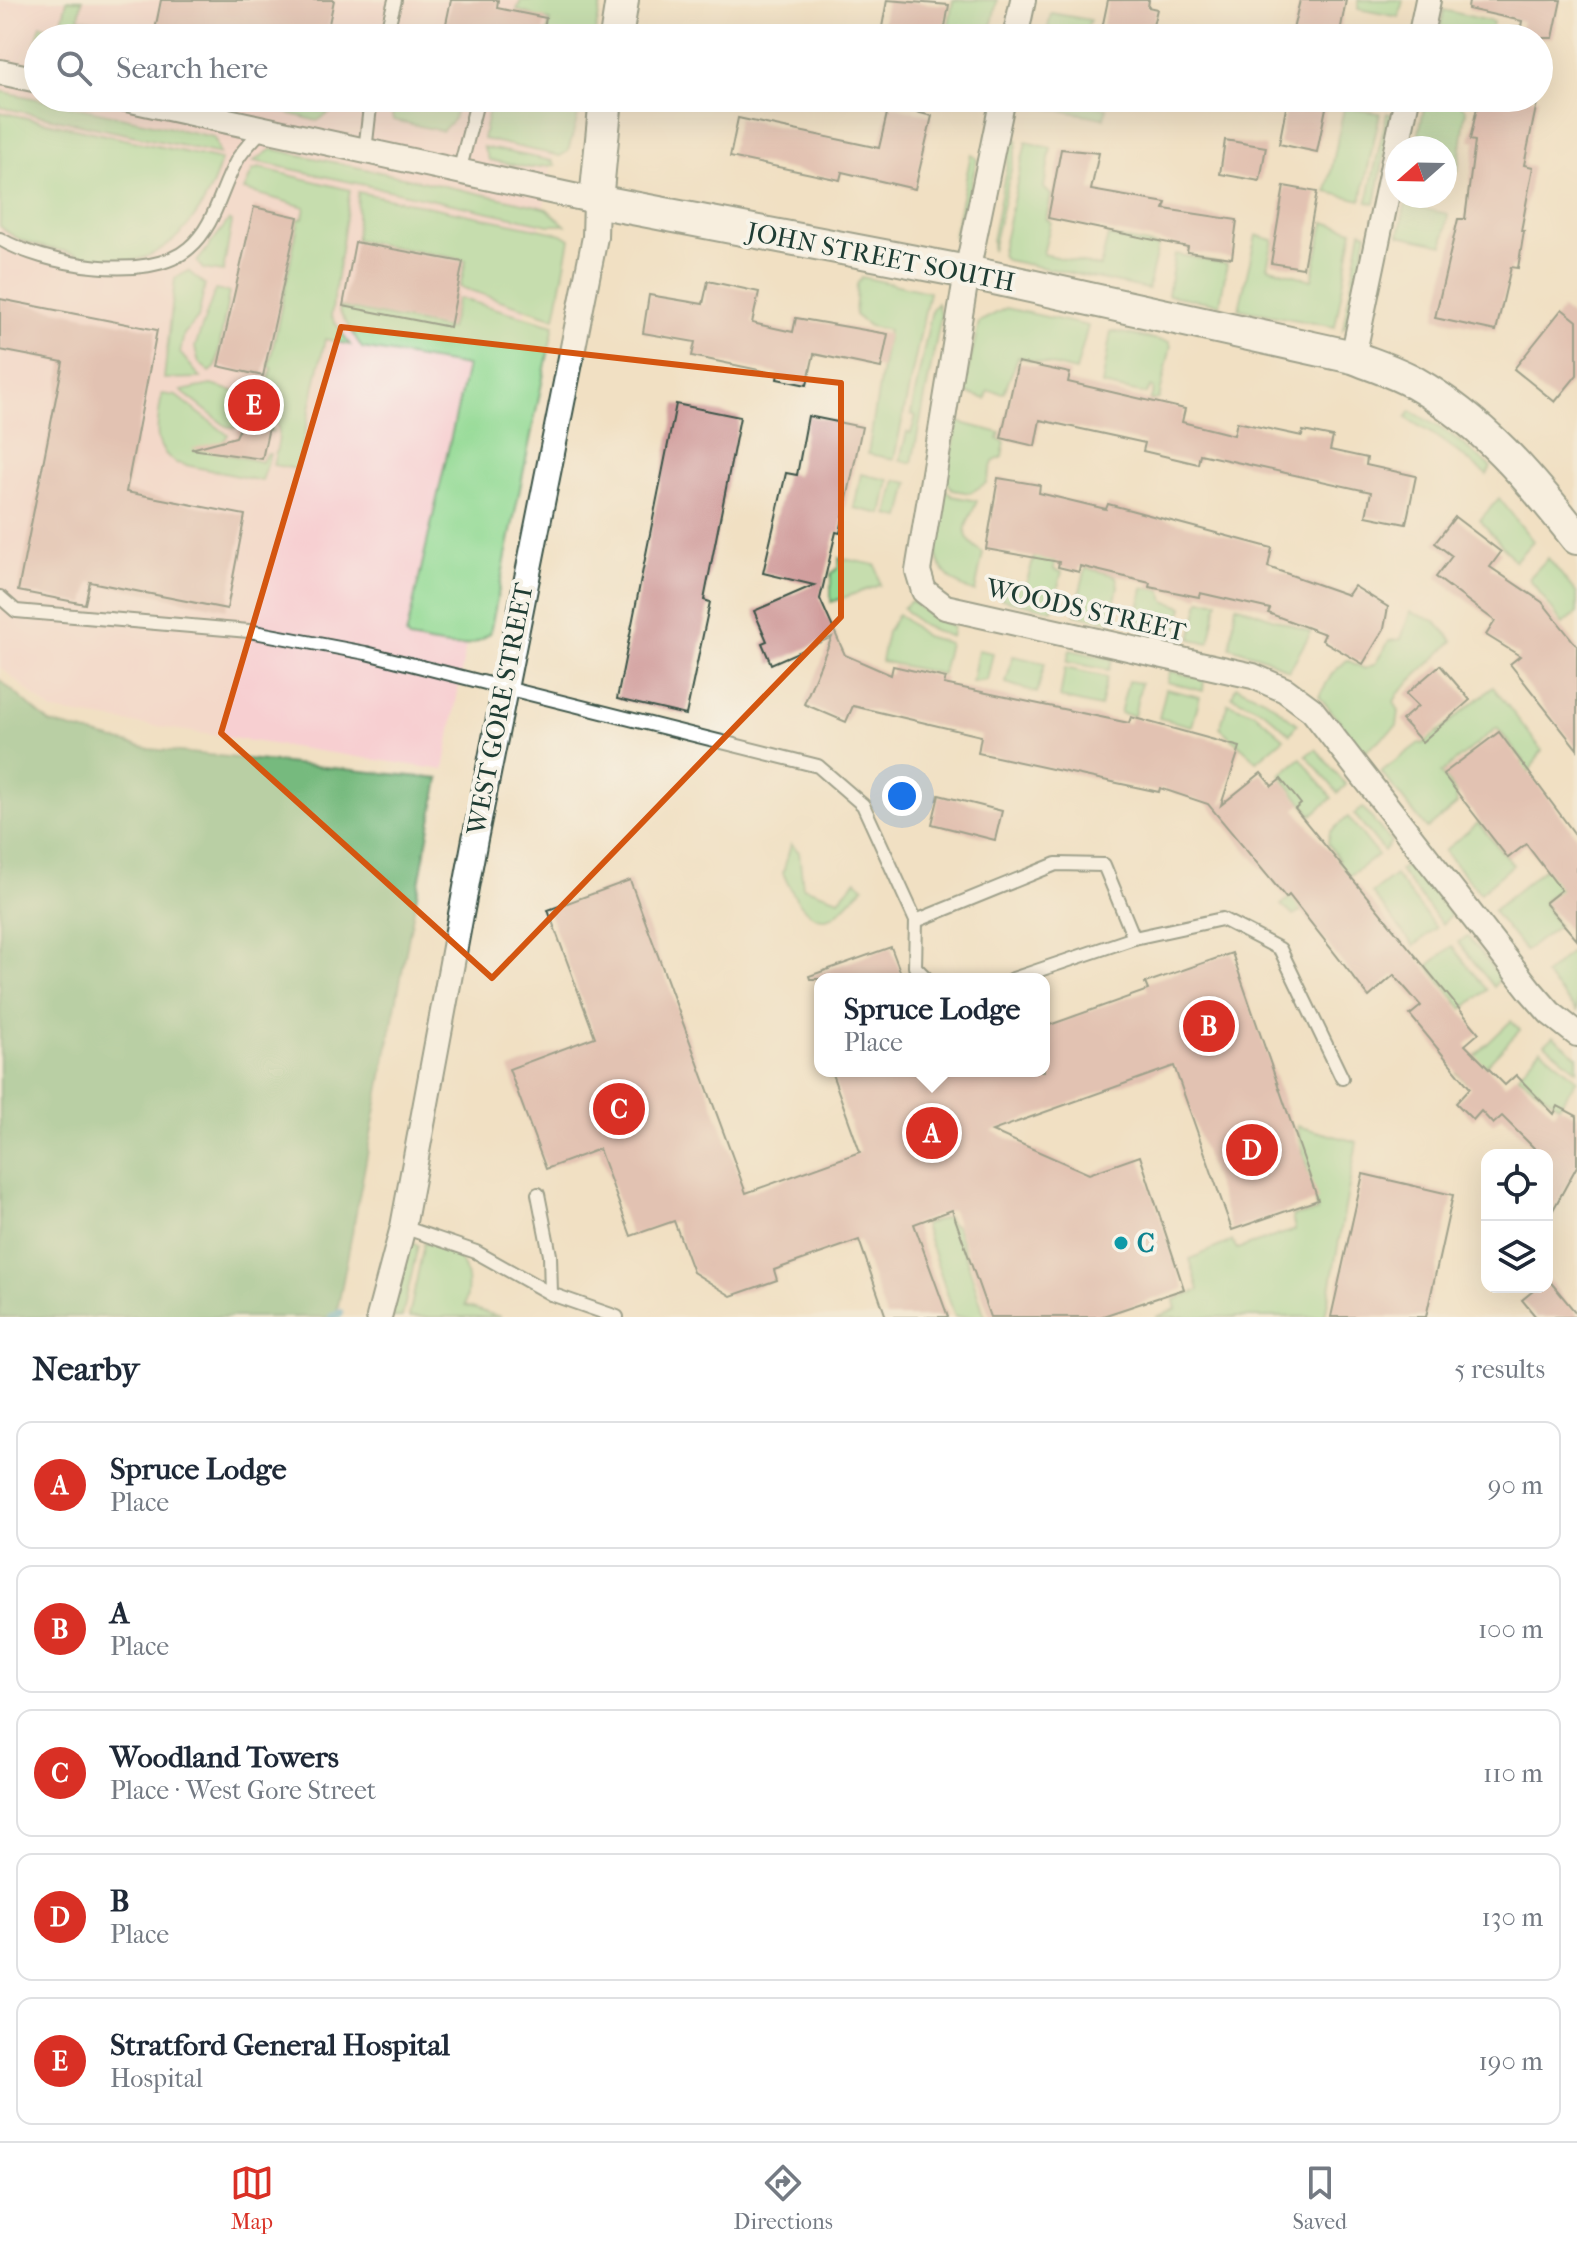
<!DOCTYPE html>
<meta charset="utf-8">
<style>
:root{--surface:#fff;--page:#f2f2f3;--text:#1f2937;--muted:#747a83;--line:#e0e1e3;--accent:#d93025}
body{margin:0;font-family:"IM FELL French Canon",serif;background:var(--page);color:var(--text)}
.controls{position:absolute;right:24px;bottom:24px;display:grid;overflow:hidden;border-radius:16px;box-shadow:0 8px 32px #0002}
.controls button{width:72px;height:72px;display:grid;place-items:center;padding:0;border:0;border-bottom:2px solid var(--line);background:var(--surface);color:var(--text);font:40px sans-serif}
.compass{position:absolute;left:1385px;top:136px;width:72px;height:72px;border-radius:50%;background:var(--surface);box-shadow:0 8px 32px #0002;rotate:250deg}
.you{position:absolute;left:902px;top:796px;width:28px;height:28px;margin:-20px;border:6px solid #fff;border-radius:50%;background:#1a73e8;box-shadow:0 0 0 12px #1a73e833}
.badge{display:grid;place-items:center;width:52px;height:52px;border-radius:50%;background:var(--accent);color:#fff;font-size:26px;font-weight:700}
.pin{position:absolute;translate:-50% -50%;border:4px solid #fff;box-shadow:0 2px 8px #0006}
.popup{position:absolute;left:814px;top:973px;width:236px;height:104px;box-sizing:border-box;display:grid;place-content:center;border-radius:16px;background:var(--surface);filter:drop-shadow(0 2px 6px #0005);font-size:26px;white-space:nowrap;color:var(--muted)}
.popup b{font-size:30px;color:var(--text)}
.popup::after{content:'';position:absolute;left:50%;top:100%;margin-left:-16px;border:16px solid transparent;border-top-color:var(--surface)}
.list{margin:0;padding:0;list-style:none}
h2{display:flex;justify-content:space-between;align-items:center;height:104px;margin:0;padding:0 32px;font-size:34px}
h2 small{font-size:26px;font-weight:400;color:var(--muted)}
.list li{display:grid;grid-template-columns:52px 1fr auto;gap:24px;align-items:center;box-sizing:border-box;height:128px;margin:0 16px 16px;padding:0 16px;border:2px solid var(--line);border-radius:16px}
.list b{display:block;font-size:30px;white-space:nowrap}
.list p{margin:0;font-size:26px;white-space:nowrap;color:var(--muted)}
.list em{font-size:26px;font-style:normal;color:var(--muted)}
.icon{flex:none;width:44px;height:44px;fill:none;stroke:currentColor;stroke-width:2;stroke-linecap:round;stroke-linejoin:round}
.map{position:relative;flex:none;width:1577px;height:1317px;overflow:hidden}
.search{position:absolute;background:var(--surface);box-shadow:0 8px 32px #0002;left:24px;right:24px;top:24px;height:88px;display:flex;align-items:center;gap:20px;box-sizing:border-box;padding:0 28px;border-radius:44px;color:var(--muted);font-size:30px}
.sheet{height:824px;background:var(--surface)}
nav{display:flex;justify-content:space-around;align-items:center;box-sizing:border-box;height:112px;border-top:2px solid var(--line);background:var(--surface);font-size:22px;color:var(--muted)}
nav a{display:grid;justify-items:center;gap:4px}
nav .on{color:var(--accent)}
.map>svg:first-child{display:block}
</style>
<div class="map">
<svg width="1577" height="1317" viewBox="0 0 1577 1317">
<rect width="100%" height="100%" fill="#f7f3e8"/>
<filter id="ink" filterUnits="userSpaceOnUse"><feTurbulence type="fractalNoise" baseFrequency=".0125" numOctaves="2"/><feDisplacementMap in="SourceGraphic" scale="16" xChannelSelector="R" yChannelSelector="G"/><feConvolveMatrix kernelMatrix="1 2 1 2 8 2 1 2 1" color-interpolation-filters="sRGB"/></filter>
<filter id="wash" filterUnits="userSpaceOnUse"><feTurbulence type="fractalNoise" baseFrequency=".006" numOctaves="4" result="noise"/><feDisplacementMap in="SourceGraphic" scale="32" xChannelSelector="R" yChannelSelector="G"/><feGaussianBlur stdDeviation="1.8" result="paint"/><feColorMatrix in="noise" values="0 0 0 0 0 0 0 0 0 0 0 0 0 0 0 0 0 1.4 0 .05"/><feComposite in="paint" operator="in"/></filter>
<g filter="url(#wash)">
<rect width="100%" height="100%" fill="#f1e0c3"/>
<path fill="#f7cfd1" d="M0,0h582l-7,38h-537v60h525l-119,672 -392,-59 -52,-44z"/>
<g fill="#93da94" stroke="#598c64" stroke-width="2">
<path d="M67,0h15l-3,18 91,20h-132v7l-3,-1 6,-19 19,5z"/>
<path d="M521,0h81l-8,38h-48l4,-17 -33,-11z"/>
<path d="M953,0h44l-8,38h-37l1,-6 -5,-3z"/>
<path d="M1358,0h45l-4,17 -41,-8z"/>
<path d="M1444,10l49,12 -4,16h-51z"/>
<path d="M1051,13l39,7 -7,18h-37z"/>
<path d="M0,91l214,46 6,17 -220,-47z"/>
<path d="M233,98h25l72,15 -13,8z"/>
<path d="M389,98h51v3l17,5 -4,14 -11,11 -49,-11z"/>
<path d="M491,98h92l-15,53 -8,5 -77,-17z"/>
<path d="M1033,98h27l47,10 -3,10 -73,-13z"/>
<path d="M1426,98l29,2 11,9 -8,63 -13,-2v-22h-29z"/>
<path d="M1344,108l36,5 -19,87 -34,-8z"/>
<path d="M0,112l221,48c-11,42 -40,88 -85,100 -21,6 -47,-3 -68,-8 -25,-5 -49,-8 -68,-26z"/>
<path d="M1387,113l5,2 -17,89 -8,-2z"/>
<path d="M1012,139l6,1 -26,111v-11z"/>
<path d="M1026,142l25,6 -7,40 7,7 -5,24 5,3 -8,32 57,13 8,-31 50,10 -10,43 -142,-29 -5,-5z"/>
<path d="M483,147l69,14 3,4 -25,3 -41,-8z"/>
<path d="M272,149l261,56 14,4 18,16h-16l-295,-64z"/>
<path d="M971,154l6,5 -19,81 -4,-4z"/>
<path d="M260,168l90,22 -19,126 19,29 -25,-6 -28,130 -24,-4c7,-30 12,-39 -12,-63l11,-34 -3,-2 30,-147 4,-1 2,-11 -61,-17 9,-20z"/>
<path d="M358,192l204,42 8,5 -15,79 -95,-31 6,-27 -110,-20z"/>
<path d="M1405,205l43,9 -5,31 -44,-10z"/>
<path d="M229,220l3,2 -9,50 -20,-3 -6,-7z"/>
<path d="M1324,222l29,8 -18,97 -96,-18 17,-74 17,5 -6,27 45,13z"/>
<path d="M1361,231l6,2 -18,89 -6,7z"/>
<path d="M1175,254l52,10 -7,40 -52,-9z"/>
<path d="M188,271l17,14 -7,33 -14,16 -4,19 21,25 -37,1 11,-101z"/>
<path d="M862,277l67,15 -35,167 -26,-5 20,-124 -19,-4 -14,-11 2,-31z"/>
<path d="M215,290l14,2 -13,75 -6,5 -11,-9 -4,-16z"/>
<path d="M458,298l96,27 -64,308c-24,22 -52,11 -81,6l-3,-3 61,-270 -105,-18 -23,-37 1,-4 110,22z"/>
<path d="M937,303l4,13 -29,147 -12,-3 7,-28 4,1 5,-17 -5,-2 21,-105z"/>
<path d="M1006,308l82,18 -12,45 -58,-14 -14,36 -16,-2 -2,8 -23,-7 16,-70z"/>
<path d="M1111,331l58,11 2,4 -12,53 -9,2 4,-12 -3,-2 -6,7 -43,-9z"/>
<path d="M211,385l44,12c5,13 16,21 18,35l-4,-1 1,-8 -26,-7 -9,12 -9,-2 -45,-35z"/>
<path d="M162,394l14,2 52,39 -7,9 5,10 36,8 4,-8h4l-8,27 -86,-18c-27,-17 -18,-41 -14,-69z"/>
<path d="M1411,411l38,22 42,34 -4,8 -45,-35 -36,-22z"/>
<path d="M958,422l42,11 -2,6 7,3 -3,15 -9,5 -7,21 -16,10 -17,-3 -7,-10z"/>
<path d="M861,474l28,6 -7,34 -28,-6z"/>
<path d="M896,480l13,3 -8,35 -13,-3z"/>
<path d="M943,487l9,9 25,5c-10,26 -22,32 6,52l-8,39c-55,-19 -39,-60 -32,-105z"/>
<path d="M1499,498l34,43 -18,20 -35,-41z"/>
<path d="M1036,551l19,3 -1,16 8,2 -10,38 -51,-11 3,-18 22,3z"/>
<path d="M839,558l37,7 4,20 -49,17v-28l8,-7z"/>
<path d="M1548,558l29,36v19l-14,11 -34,-46z"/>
<path d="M1086,568l30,8 2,10 -7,36 -37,-8z"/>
<path d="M1143,588l18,1 4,12 18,6 -7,30 -40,-9z"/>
<path d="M1200,600l18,1 -9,42 -18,-4z"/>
<path d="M911,601l23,17 19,8 -2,11 -30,-12 -18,-17z"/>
<path d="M1236,605l75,27 -22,39 -24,-13 -35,-11z"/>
<path d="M1410,612l25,9 18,20 -54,51 -5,10 5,9 -2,15 -33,26 -45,-56 13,-22 15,-14 18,9 10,-5 14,-23 12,-2z"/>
<path d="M898,614l27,22 24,7 -7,31 -61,-13 6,-29z"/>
<path d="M978,650l15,3 -6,27 -15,2z"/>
<path d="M1070,650l43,9 -4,11 -42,-8z"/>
<path d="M1013,656l32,7 -8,30 -31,-10z"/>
<path d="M1065,668l42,9 -7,30 -40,-9z"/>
<path d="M1170,671l34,8 -1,12 -36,-9z"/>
<path d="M1128,681l13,2 -7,33 -14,-3z"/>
<path d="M1236,686l32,15 29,23 -7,10 -26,-23 -32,-15z"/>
<path d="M1493,687l49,63 -16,27 -9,-9 7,-7 -27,-33 -56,45 14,19 2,12 -30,25 -46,-57 38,-29 4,1z"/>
<path d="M1166,689l34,8 -8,29 -33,-8z"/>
<path d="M1228,703l27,10 29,25 -27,23 -37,-33z"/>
<path d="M1316,749l30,36 -8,8 -32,-38z"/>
<path d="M1301,758l31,40 -20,17 -32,-40z"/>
<path d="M1363,808l28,34 -7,9 -30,-37z"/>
<path d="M1348,817l30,38 -84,61 -13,-11 58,-45 -11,-17 2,-11z"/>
<path d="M1478,823l35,42 -33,28 -36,-42z"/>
<path d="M791,844l8,8 4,35 36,12 17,-19 8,7c-11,8 -21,25 -34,30 -24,8 -40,-28 -47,-44z"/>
<path d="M1410,864l41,51 -9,9 -43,-54z"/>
<path d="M1545,868l32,6 -34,28 15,24 -33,25 -32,-40z"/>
<path d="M1395,875l41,53 -22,18 -42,-53z"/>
<path d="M1468,937l32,40 -6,10 -36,-45z"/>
<path d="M1452,946l35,44 -24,19 -35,-43z"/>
<path d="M1577,946v65l-32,-36z"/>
<path d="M1511,1021l9,9 -52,54 -11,-11z"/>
<path d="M1553,1036l24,20v14l-32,-26z"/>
<path d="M1541,1049l36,30 -18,27 -41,-31z"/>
<path d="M1297,1126l60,16 -32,175h-169l20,-8 -2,-9 25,-10 -9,-31 42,-18 5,8 58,-19 -3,-14 25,-4z"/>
<path d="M947,1217l3,7 6,2 29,91h-30l-31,-92z"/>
<path d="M424,1243c39,5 49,29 41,63l36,11h-92z"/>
<path d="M414,1244l4,1 -16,72h-12l18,-70z"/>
</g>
<path fill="#76ba7e" stroke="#4a7c59" stroke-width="2" d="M0,680l50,43 100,26 289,30 -103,538h-336z"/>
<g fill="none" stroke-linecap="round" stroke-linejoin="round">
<path stroke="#4aa9c9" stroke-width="8" d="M332,1317l8,-4"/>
</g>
<g id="blocks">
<g fill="#d19e9d">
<path d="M161,0h173l-8,38h-138l-33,-8z"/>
<path d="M451,0h47l-1,8 49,10 -4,20h-99z"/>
<path d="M887,0l62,5 -6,33h-63z"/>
<path d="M1108,0h41l-1,7 9,2 -7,29h-50z"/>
<path d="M1300,0h46l-7,38h-48z"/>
<path d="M1469,0h92l-8,38h-34l3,-17 -54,-12z"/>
<path d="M1288,98h40l-11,54 -38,-8z"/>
<path d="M1479,98h59l-14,67 9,2 -12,64h3l-6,37 -7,-1 -15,64 -61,-13 23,-99h7l10,-78 -5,-1z"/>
<path d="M889,105l43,11 -17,73 -73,-17 -2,8 -110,-23 8,-39 141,30z"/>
<path d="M1225,140l41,7 -6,34 -40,-7z"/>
<path d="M1061,149l38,4 -8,37 75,13 -2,6 73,11 -5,38 -45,-6 1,-5 -140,-29z"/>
<path d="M1284,186l33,6 -14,76 -32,-5z"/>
<path d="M254,207l44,10 -35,159 -45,-10z"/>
<path d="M355,242l108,20 -13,65 -107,-21z"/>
<path d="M708,281l51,11 -7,31 41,9 3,-14 92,16 -7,34 -67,-14 -7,31 -30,-6 1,-5 -86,-18 3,-14 -52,-9 6,-38 54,9z"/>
<path d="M0,299l157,31 -31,162 119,23 -18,94 -137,-27 -5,22 -67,-13 45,-229 -63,-12z"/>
<path d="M1562,309l15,12v54l-22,27 -41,-33z"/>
<path d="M1018,362l52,11 -2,9 117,27 -3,13 52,13 3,-13 65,14 1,-5 30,6 -3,13 37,8 -1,7 50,11 -10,48 -40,-8 5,-24 -171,-38 -2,10 -55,-13 2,-8 -105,-23 -5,26 -34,-8z"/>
<path d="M676,404l64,13 -36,183 6,2 -24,113 -69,-16z"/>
<path d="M808,416l54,11 -22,106 -4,-1 -16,67 25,56 46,20 2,-9 53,12 -2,6 185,39 2,-6 109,30 -19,58 40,-32 11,13 9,-7 20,25 -6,5 184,224 -14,12 40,40 11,-10 38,39 4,-8 19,10v50l-30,55v-66h-6l-39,-39 -9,8 -12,-13 -8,9 -17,-17 14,-15 -60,-73 11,-9 -27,-31 -25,22 -80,-102 -3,3 -78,-94 -48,-16 -1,4 -181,-39 3,-17 -128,-30 -7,16 -42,-18 28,-67 -61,27 -9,-21 5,-2 -13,-30 60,-26 -51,-12 23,-100 11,2z"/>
<path d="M245,417l25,6 -8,36 -71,-10 45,-12z"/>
<path d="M998,478l42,7 -1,8 67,16 2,-5 164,44 -4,19 80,28 6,-9 34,21 -4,22 -21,35 -41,-24 3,-6 -57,-21 2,-4 -70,-16 -1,4 -50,-10 1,-4 -70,-17 -1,6 -21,-5 1,-5 -73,-13z"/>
<path d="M1455,517l46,35 -11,15 52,35 35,44v103l-67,-85 10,-8 -34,-21 9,-14 -59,-44 16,-21 -17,-13z"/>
<path d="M1440,665l30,35 -48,42 -20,-22 16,-14 -12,-12z"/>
<path d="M1499,732l78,105v103l-32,-37 16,-13 -35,-46 -18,14 -65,-84z"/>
<path d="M939,795l63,16 -7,29 -63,-16z"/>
<path d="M630,880l116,313 114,-41 -29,-81h213v-44l104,-37 -3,-7 87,-30 86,247 -86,30 -58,-164 -182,65 97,43 51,-18 44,133 -84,28h-110l-38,-107 -38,14 34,93h-62l-27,-77 -85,30 3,10 -46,16 -38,-24 -19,-51 -43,15 -32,-87 -53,20 -37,-100 86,-32 -47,-127z"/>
<path d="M891,947l12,32h-93l-1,-3z"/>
<path d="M1363,1174l90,21 -27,122h-95z"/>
<path d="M1548,1279l29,35v3h-41l-14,-17 16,-13h9z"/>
</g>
</g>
</g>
<g filter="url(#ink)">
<use href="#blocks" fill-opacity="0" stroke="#3e5549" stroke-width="2"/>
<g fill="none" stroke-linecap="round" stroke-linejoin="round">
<defs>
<g id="service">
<path d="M385,38l10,-38"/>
<path d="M365,151l6,-53"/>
<path d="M459,172l19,-74"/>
<path d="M0,239c42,25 148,45 189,9 26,-22 31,-57 47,-86 6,-12 18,-23 27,-33"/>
<path d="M0,597l16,14 233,20 117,22 452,113 45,39 53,116 -1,46 12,12"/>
<path d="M916,921l140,-57 48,1 30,73"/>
<path d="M1013,979l121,-41 88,-19 58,30 62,129"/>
<path d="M538,1194l12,61 1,39"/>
<path d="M403,1227l73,25 75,42 66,23"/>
</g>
<g id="minor">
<path d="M1015,38l8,-38"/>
<path d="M1420,38l8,-38"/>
<path d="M0,72l38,8"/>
<path d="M122,98l474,103 -1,36 -120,602 -72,388 -24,90"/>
<path d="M1003,98l-36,174 -49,299 6,20 21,16 308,69 32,14 27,20 218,280 20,23 27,21"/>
<path d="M1353,357l54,-259"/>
</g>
<g id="tertiary">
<path d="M616,38l6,-38"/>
<path d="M606,98l-10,103 371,71 386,85c20,8 43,15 62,26 68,39 114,94 162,155"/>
</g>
</defs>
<use href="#service" stroke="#3e5549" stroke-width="16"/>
<use href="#minor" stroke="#3e5549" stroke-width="28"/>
<use href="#tertiary" stroke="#3e5549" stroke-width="36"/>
<use href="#service" stroke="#fff" stroke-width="12"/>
<use href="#minor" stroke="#fff" stroke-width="24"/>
<use href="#tertiary" stroke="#fff" stroke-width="32"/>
</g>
</g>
<path d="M0 0H1577V1317H0ZM341,327l500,56v234l-349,361 -271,-245z" fill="#f1e0c3" fill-opacity=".55" fill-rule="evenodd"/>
<path fill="none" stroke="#d45610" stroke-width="6" stroke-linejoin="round" d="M341,327l500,56v234l-349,361 -271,-245z"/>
<circle fill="#0f9aa8" stroke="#f7f3e8" stroke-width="3" cx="1121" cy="1243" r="8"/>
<g text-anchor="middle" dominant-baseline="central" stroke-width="8" stroke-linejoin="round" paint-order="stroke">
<g font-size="26" fill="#1f3d34" stroke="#f7f3e8">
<text transform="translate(881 257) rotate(11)">JOHN STREET SOUTH</text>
<text transform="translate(1086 610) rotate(13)">WOODS STREET</text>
<text transform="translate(500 709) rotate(-79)">WEST GORE STREET</text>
</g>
<g font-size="26" font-weight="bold" fill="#0d838f" stroke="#f7f3e8" text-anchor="start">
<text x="1137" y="1243">C</text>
</g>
</g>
</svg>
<div class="controls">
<button><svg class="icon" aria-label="locate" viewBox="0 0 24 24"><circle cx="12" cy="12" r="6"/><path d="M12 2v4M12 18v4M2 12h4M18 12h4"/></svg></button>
<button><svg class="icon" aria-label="layers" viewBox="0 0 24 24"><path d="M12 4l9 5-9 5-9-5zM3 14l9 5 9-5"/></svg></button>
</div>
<svg class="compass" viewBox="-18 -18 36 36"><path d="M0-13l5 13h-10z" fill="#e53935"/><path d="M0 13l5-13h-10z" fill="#747a83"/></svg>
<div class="you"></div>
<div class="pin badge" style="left:932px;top:1133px">A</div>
<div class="popup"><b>Spruce Lodge</b>Place</div>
<div class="pin badge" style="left:1209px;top:1026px">B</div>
<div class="pin badge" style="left:619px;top:1109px">C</div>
<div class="pin badge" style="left:1252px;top:1150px">D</div>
<div class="pin badge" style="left:254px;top:405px">E</div>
<div class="search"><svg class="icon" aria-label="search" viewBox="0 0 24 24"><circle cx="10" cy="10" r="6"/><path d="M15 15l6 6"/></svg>Search here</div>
</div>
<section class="sheet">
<h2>Nearby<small>5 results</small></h2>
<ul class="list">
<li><span class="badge">A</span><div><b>Spruce Lodge</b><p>Place</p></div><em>90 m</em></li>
<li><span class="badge">B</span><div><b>A</b><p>Place</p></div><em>100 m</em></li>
<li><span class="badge">C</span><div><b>Woodland Towers</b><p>Place · West Gore Street</p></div><em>110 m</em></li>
<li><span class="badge">D</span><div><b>B</b><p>Place</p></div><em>130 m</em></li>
<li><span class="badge">E</span><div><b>Stratford General Hospital</b><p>Hospital</p></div><em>190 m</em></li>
</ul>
</section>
<nav>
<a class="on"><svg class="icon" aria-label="map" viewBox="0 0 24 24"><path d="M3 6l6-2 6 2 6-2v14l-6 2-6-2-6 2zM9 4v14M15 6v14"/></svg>Map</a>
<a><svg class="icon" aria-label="directions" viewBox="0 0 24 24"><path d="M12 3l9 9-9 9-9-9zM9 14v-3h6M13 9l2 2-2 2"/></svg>Directions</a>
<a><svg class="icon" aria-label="saved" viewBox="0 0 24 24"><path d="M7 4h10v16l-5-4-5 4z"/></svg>Saved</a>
</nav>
